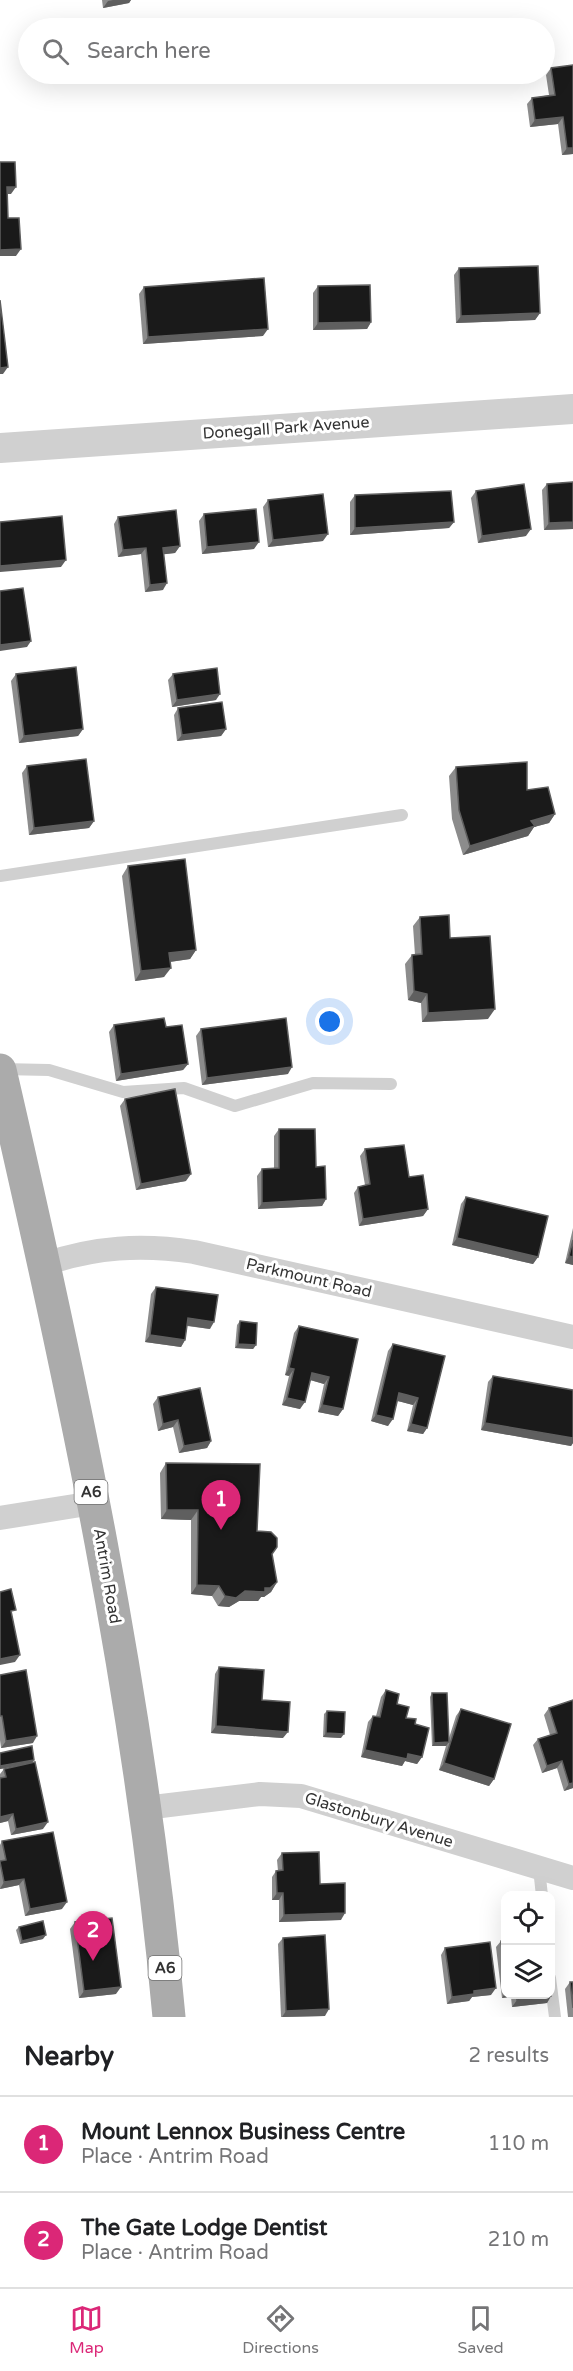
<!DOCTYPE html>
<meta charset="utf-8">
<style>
:root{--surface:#fff;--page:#f2f2f2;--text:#202124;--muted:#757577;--line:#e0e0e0;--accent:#db2777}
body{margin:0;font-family:"Varela Round",sans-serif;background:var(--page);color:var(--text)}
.controls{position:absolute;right:18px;bottom:18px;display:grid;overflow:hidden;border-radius:12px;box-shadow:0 6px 24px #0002}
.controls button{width:54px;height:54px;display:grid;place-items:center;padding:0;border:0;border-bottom:2px solid var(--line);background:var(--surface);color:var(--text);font:30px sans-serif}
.you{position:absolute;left:330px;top:1022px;width:21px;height:21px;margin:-15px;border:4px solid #fff;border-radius:50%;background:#1a73e8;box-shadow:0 0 0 9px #1a73e833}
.badge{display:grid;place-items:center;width:39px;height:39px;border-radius:50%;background:var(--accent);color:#fff;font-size:20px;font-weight:700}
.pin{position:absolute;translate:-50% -50px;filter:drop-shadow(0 2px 3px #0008)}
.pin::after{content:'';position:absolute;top:32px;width:21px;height:18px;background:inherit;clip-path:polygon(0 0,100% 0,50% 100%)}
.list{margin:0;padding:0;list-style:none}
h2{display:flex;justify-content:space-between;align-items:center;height:78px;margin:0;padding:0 24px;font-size:26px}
h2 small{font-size:20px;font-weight:400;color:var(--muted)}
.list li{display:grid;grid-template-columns:39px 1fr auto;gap:18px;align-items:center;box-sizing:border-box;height:96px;padding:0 24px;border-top:2px solid var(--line)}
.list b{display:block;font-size:22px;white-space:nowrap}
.list p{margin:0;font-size:20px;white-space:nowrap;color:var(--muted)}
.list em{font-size:20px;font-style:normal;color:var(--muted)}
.icon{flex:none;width:33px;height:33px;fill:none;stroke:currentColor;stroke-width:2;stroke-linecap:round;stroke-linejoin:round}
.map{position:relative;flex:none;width:573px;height:2017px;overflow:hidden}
.search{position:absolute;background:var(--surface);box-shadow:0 6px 24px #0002;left:18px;right:18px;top:18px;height:66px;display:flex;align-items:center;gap:15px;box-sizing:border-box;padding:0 21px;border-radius:33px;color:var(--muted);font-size:22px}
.sheet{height:270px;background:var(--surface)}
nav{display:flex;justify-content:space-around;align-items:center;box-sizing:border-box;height:84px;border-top:2px solid var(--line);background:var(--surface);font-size:16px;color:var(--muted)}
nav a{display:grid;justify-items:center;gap:3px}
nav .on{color:var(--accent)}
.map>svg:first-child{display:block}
</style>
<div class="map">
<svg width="573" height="2017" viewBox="0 0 573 2017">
<rect width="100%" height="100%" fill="#fff"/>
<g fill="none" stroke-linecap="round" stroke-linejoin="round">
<g stroke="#d0d0d0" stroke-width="12">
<path d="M0,876l402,-61"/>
<path d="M1,1069l48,1 74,22 61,-4 51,18 78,-23 78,1"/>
<path d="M539,1868l3,28"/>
<path d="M550,1978l5,39"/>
</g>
<g stroke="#d0d0d0" stroke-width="24">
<path d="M45,1264c50,-17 96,-20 149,-12l379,85"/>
<path d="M0,1518l93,-15"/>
<path d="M145,1808l115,-14 41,2 272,82"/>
</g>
<path stroke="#d0d0d0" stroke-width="30" d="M0,448l573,-39"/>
<path stroke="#ababab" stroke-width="33" d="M0,1070c72,312 140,627 169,947"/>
</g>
<g fill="#8c8c8c">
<path d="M102,0h29l-2,3 -26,5z"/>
<path d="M573,65v89l-11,1 -4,-31 -28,3 -3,-23 5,-6 17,-3 -3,-20 5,-7z"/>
<path d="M459,268l81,45 -5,7 -79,3 -2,-48z"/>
<path d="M318,286l53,36 -4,7 -54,1v-37z"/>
<path d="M144,287l119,49 -120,8 -4,-50z"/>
<path d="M573,482v47l-29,1 -2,-40 5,-6z"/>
<path d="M476,491l50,45 -48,7 -7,-45z"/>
<path d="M355,495l99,27 -5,6 -99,7v-33z"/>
<path d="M268,500l55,41 -55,6 -5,-40z"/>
<path d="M204,514l50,35 -52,5 -3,-33z"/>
<path d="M118,517l62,29 -5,7 -11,1 -1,36 -18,2 -4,-38 -23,3 -4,-33z"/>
<path d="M16,674l67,55 -5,7 -59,7 -8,-62z"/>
<path d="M173,674l43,26 -44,7 -4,-27z"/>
<path d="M178,708l48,21 -5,7 -44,5 -3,-26z"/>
<path d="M27,766l67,55 -5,7 -60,7 -7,-62z"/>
<path d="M456,767l71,23 28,24 -6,9 -15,4 -6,9 -65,19 -11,-36 -3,-43z"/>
<path d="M128,866l68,84 -6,9 -20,3 -6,15 -29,4 -13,-105z"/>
<path d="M420,917l30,21 38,81 -66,3 -1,-19 -13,-3 -3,-36 7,-9h3l-2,-29z"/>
<path d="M114,1025l74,39 -5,6 -67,11 -7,-49z"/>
<path d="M201,1029l87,45 -86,11 -6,-49z"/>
<path d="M125,1099l61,82 -50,9 -16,-84z"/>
<path d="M279,1129l37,38 10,32 -4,7 -64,3 -1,-33 5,-7h12v-33z"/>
<path d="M365,1149l44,28 19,32 -5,7 -64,10 -5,-33 4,-6 7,-2 -5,-29z"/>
<path d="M466,1197l72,60 -5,7 -81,-19 9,-41z"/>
<path d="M573,1228v37l-8,-2z"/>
<path d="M156,1287l54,42 -23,-3 -2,14 -4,7 -36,-5 6,-48z"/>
<path d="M240,1321l16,24 -3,4 -18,-1 2,-23z"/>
<path d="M299,1326l59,13 -15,70 -5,7 -20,-4 6,-28 -14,-4 -10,29 -18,-4 7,-29 -4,-1 9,-42z"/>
<path d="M393,1344l52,12 -18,72 -4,6 -16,-3 6,-26 -11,-3 -5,-1 -9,25 -17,-5 17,-70z"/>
<path d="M493,1376l80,14v53l-2,3 -90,-16 7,-48z"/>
<path d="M158,1397l53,44 -4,7 -28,5 -6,-26 -15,4 -5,-27z"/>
<path d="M166,1463l91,68 15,23 5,28 -6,10 -7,5h-3l-3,4h-19l-10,6 -11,-1 -6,-10 -21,-2v-74l-30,-1 -1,-46z"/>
<path d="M219,1667l43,33 21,38 -72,-5 4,-59z"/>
<path d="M0,1675l33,68 -32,5 -1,-8z"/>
<path d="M386,1690l20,28 9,6 7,33 -5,7 -12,-3 -3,5 -41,-9 7,-35 5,-6h3l5,-19z"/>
<path d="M432,1693l17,45 7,-22 5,-7 33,70 -5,7 -50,-16 7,-24h-14l-2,-49z"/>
<path d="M573,1700v88l-9,3 -7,-23 -15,5 -9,-28 5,-6 12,-4 -6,-20 5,-7z"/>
<path d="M327,1711l14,27 -18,-1 1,-23z"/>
<path d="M0,1753l32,10 11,66 -32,6 -3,-14 -8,2v-49l4,-5 10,-2 -14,2z"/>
<path d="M2,1841l60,68 -37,7 -6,-31 -19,4v-44z"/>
<path d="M282,1853l38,31 21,36 -62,2v-22h-7v-23l4,-6h2l-1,-11z"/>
<path d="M75,1922l41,72 -37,4 -9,-69z"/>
<path d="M19,1927l24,12 -23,5 -4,-14z"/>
<path d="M283,1938l42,78 -44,1 -3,-73z"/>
<path d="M506,1940v55h44l1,1 -4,7 -35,4 -1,-10 -9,1 -6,-51 5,-6z"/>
<path d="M445,1948l46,47 -19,2 -3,4 -22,3 -6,-49z"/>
<path d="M570,1982h3v35h-5l-3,-28z"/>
</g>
<g fill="#5f5f5f">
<path d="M113,0h18l-2,3 -26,5 5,-7z"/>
<path d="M563,117l-5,7 -28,3 5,-7z"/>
<path d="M567,148h6v6l-11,1z"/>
<path d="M7,187h9l-5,7h-9z"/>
<path d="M21,249l-5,7h-16v-6z"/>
<path d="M540,313l-5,7 -79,3 5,-7z"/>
<path d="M371,322l-4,7 -54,1 5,-7z"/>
<path d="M268,329l-5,7 -120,8 5,-7z"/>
<path d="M8,367l-5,7h-3v-6z"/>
<path d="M454,522l-5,6 -99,7 5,-7z"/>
<path d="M573,522v7l-29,1 5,-7z"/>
<path d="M531,529l-5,7 -48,7 4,-7z"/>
<path d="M328,534l-5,7 -55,6 5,-7z"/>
<path d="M259,542l-5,7 -52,5 5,-7z"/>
<path d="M180,546l-5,7 -17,2 5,-7z"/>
<path d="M146,548l-5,6 -23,3 5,-7z"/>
<path d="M66,560l-5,7 -61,5v-6z"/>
<path d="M167,583l-4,7 -18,2 5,-7z"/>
<path d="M31,641l-4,6 -27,4v-6z"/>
<path d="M220,694l-4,6 -44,7 5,-7z"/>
<path d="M83,729l-5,7 -59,7 5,-7z"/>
<path d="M226,729l-5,7 -44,5 5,-6z"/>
<path d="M555,814l-6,9 -15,4 -6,9 -65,19 7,-9 61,-25z"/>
<path d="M94,821l-5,7 -60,7 5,-7z"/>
<path d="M196,950l-6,9 -28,4 7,-10z"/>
<path d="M171,968l-7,9 -29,4 6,-10z"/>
<path d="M414,991l13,3 -6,9 -13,-3z"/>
<path d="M495,1009l-7,10 -66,3 6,-9z"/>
<path d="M188,1064l-5,6 -67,11 5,-7z"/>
<path d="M292,1067l-4,7 -86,11 5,-7z"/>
<path d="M191,1174l-5,7 -50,9 5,-6z"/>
<path d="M326,1199l-4,7 -64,3 4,-6z"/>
<path d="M428,1209l-5,7 -64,10 4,-7z"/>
<path d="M457,1238l81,19 -5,7 -81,-19z"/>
<path d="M569,1256l4,1v8l-8,-2z"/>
<path d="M188,1318l26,4 -4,7 -27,-4z"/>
<path d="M150,1335l35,5 -4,7 -36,-5z"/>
<path d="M238,1344l18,1 -3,4 -18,-1z"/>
<path d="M289,1368l5,1 -5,7 -4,-1z"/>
<path d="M312,1373l17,4 -5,7 -17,-5z"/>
<path d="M399,1393l19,5 -5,7 -19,-5z"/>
<path d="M287,1398l18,4 -5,7 -18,-4z"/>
<path d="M322,1405l21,4 -5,7 -20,-4z"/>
<path d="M376,1415l17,4 -5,7 -17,-5z"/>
<path d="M178,1420l-5,7 -15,4 5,-7z"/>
<path d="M485,1423l88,15v5l-2,3 -90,-16z"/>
<path d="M411,1424l16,4 -4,6 -16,-3z"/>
<path d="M211,1441l-4,7 -28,5 5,-7z"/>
<path d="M167,1510h31l-7,10 -30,-1z"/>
<path d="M277,1582l-6,10 -7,5h-3l-3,4h-19l-10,6 -11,-1 7,-10 40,-8z"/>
<path d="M197,1585l22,1 -7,10 -21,-2z"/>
<path d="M20,1655l-5,7 -15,3v-6z"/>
<path d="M216,1726l72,6 -5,6 -72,-5z"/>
<path d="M326,1733l18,1 -3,4 -18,-1z"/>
<path d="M37,1736l-4,7 -32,5 5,-7z"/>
<path d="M449,1742l-3,4h-14l2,-3z"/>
<path d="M365,1750l43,4 14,3 -5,7 -12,-3 -3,5 -41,-9z"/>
<path d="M34,1760l-2,3 -32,6v-3z"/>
<path d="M562,1761l-5,7 -15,5 5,-7z"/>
<path d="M444,1763l50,16 -5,7 -50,-16z"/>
<path d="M573,1783v5l-9,3 5,-7z"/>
<path d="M13,1814l-5,7 -8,2v-6z"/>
<path d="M48,1822l-5,7 -32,6 5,-6z"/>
<path d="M24,1879l-5,6 -19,4 4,-7z"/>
<path d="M277,1893h6l-4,7h-7z"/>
<path d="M67,1902l-5,7 -37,7 5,-7z"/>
<path d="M345,1913l-4,7 -62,2 5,-7z"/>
<path d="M46,1935l-3,4 -23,5 2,-3z"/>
<path d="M121,1987l-5,7 -37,4 5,-7z"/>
<path d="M496,1988l-5,7 -19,2 -3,4 -22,3 5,-7 22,-6z"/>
<path d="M506,1992v3h7l-2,2 -9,1z"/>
<path d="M551,1996l-4,7 -35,4 5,-7z"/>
<path d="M329,2009l-4,7 -43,1 4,-6z"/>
</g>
<g fill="#1a1a1a" stroke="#5f5f5f" stroke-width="1.5">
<path d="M573,65v83h-6l-4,-31 -28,3 -3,-22 23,-3 -4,-27z"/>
<path d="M0,162h15l1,25h-9l1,31h11l2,31 -21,1z"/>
<path d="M538,266l2,47 -79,3 -2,-48z"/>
<path d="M264,278l4,51 -120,8 -4,-50z"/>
<path d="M370,285l1,37 -53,1v-37z"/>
<path d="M0,300l8,67 -8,1z"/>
<path d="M573,482v40l-24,1 -2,-39z"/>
<path d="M524,484l7,45 -49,7 -6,-45z"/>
<path d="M451,491l3,31 -99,6v-33z"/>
<path d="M323,494l5,40 -55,6 -5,-40z"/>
<path d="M256,509l3,33 -52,5 -3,-33z"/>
<path d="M176,510l4,36 -17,2 4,35 -17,2 -4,-37 -23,2 -5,-33z"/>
<path d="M62,516l4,44 -66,6v-44z"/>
<path d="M23,588l8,53 -31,4v-54z"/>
<path d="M76,667l7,62 -59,7 -8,-62z"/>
<path d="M217,668l3,26 -43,6 -4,-26z"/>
<path d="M222,702l4,27 -44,6 -4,-27z"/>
<path d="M86,759l8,62 -60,7 -7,-62z"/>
<path d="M527,762v28l21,-3 7,27 -24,7 4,5 -65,20 -11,-36 -3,-43z"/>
<path d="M185,859l11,91 -27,3 2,15 -30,3 -13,-105z"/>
<path d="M449,915l1,23 40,-2 5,73 -67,4 -1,-19 -13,-3 -2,-36 10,-1 -2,-37z"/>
<path d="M164,1018l2,9 16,-2 6,39 -67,10 -7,-49z"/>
<path d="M286,1018l6,49 -85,11 -6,-49z"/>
<path d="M175,1089l16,85 -50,10 -16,-85z"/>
<path d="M279,1129h36l1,38 9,-1 1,33 -64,4v-34l17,-1z"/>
<path d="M404,1145l5,32 14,-2 5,34 -65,10 -5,-32 12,-3 -5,-35z"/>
<path d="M466,1197l82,19 -10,41 -81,-19z"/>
<path d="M573,1240v17l-4,-1z"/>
<path d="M156,1287l62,8 -4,27 -26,-4 -3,22 -35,-5z"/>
<path d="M240,1321l17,2 -1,22 -18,-1z"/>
<path d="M299,1326l59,13 -15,70 -21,-4 7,-28 -17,-4 -7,29 -18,-4 7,-29 -5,-1z"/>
<path d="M393,1344l52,12 -18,72 -16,-4 7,-26 -11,-3 -8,-2 -6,26 -17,-4z"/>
<path d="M493,1376l80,14v48l-88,-15z"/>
<path d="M200,1388l11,53 -27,5 -6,-26 -15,4 -5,-27z"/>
<path d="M166,1463l94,1 -3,67 14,1 6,6v9l-5,7 5,28 -7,6h-5v4l-20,-1 -9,7 -11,-2 -6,-10 -22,-1 1,-75h-31z"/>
<path d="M11,1589l5,21 -5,1 9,44 -20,4v-67z"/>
<path d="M219,1667l45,3 -2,30 28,2 -2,30 -72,-6z"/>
<path d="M26,1670l11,66 -31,5 -4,-25h-2v-41z"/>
<path d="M386,1690l13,4 -2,10 12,3 -3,11 10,1 -1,5 14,4 -7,29 -14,-3 -1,5 -42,-9 8,-34 7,1z"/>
<path d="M432,1693h15l2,49 -15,1z"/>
<path d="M573,1700v83l-4,1 -7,-23 -15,5 -9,-27 19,-6 -8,-25z"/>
<path d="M461,1709l50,15 -17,55 -50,-16z"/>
<path d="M327,1711l18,1 -1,22 -18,-1z"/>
<path d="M32,1746l2,14 -34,6v-13z"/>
<path d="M35,1762l13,60 -32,7 -3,-15 -13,3v-39l6,-1 -2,-8z"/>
<path d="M53,1832l14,70 -37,7 -6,-30 -20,3 -4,-20v-1l6,-1 -4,-19z"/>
<path d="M319,1852l1,32 25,-1v30l-61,2 -1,-22h-6l-1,-22 7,-1 -1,-17z"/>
<path d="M112,1918l9,69 -37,4 -9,-69z"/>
<path d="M43,1921l3,14 -24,6 -3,-14z"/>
<path d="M325,1935l4,74 -43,2 -3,-73z"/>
<path d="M506,1940v44l-5,-43z"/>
<path d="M490,1942l6,46 -22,3v3l-22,3 -7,-49z"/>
<path d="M570,1982h3v26z"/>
<path d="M550,1989l1,7 -34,4 -1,-5h34z"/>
</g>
<g text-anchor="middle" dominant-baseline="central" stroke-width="6" stroke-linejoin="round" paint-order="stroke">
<g fill="#fff" stroke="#707070" stroke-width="1.5">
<rect x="74.5" y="1480" width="33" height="24" rx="4.5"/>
<rect x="148.5" y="1956" width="33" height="24" rx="4.5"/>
</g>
<g font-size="15" font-weight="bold" fill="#333">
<text x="91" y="1492">A6</text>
<text x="165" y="1968">A6</text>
</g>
<g font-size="16" fill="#333" stroke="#fff">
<text transform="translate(286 428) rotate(-4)">Donegall Park Avenue</text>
<text transform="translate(309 1278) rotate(13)">Parkmount Road</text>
<text transform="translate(107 1576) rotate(80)">Antrim Road</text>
<text transform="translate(379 1820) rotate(17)">Glastonbury Avenue</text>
</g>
</g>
</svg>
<div class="controls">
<button><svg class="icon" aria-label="locate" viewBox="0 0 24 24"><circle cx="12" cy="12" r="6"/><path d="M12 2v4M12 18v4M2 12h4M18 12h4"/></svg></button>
<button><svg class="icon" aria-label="layers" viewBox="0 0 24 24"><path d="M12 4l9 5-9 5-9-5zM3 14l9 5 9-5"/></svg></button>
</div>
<div class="you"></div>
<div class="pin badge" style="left:221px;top:1530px">1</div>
<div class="pin badge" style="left:93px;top:1961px">2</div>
<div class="search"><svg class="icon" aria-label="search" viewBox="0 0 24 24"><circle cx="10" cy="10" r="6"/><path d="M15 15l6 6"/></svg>Search here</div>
</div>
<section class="sheet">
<h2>Nearby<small>2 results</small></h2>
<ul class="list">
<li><span class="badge">1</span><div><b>Mount Lennox Business Centre</b><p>Place · Antrim Road</p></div><em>110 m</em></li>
<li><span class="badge">2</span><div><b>The Gate Lodge Dentist</b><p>Place · Antrim Road</p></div><em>210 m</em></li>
</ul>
</section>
<nav>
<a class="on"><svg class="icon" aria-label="map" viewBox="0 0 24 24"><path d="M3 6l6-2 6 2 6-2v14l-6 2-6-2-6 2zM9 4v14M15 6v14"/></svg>Map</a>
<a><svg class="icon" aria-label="directions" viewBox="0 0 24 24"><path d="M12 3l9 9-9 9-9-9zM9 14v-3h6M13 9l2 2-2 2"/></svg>Directions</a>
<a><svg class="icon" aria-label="saved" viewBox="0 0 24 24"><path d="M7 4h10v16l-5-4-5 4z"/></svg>Saved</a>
</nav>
